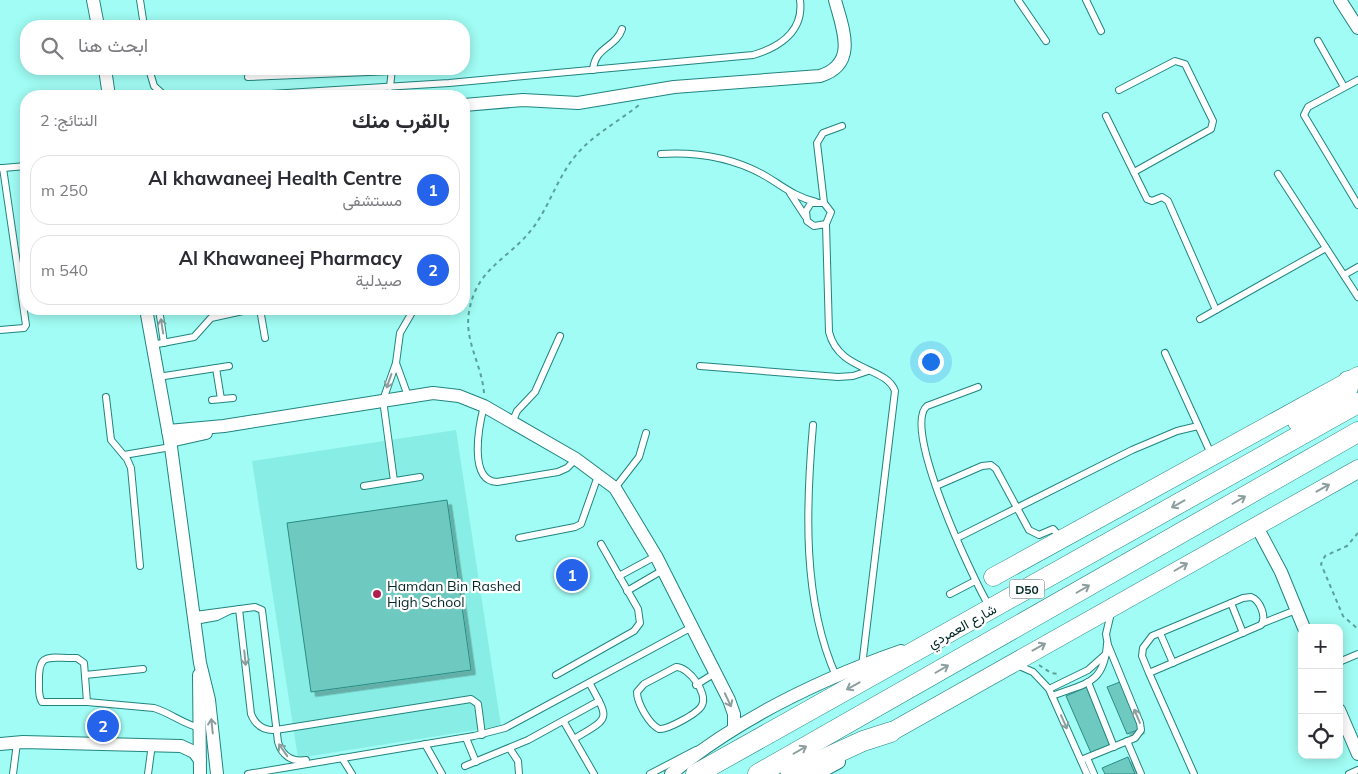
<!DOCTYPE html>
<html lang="ar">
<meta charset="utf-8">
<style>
:root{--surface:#fff;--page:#f2f2f3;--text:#2b2b33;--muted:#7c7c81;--line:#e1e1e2;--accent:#2563eb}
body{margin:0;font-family:Mulish,Vazirmatn,sans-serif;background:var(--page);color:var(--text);direction:rtl}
.controls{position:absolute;right:15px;bottom:15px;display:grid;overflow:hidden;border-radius:10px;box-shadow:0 2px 12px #0003}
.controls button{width:45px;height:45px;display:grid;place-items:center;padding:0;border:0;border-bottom:1px solid var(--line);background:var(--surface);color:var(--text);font:25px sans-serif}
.you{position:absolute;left:930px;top:361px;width:18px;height:18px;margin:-12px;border:4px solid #fff;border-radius:50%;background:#1a73e8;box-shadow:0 0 0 8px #1a73e833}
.badge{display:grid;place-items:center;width:32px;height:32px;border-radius:50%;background:var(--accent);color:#fff;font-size:16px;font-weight:700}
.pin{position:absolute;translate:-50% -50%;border:2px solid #fff;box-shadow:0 1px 5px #0006}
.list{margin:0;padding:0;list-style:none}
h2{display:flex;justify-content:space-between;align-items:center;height:65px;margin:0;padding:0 20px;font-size:21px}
h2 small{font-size:16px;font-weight:400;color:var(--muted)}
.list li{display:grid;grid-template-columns:32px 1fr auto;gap:15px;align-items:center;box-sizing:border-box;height:70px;margin:0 10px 10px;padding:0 10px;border:1px solid var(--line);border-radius:20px}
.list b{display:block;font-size:19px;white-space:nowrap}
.list p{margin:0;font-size:16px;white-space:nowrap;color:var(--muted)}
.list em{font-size:16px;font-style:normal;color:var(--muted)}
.icon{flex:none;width:28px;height:28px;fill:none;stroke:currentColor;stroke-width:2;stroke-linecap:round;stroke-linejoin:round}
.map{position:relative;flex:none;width:1358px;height:774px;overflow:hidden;direction:ltr}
.search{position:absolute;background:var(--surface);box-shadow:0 2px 12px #0003;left:20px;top:20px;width:450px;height:55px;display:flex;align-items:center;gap:12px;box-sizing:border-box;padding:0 18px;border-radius:20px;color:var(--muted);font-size:19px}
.panel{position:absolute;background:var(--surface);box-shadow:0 2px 12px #0003;left:20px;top:90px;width:450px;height:225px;border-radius:20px;direction:rtl}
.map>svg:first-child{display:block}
</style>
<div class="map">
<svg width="1358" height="774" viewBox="0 0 1358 774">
<defs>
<filter id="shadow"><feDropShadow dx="4.5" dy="4.5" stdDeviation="0" flood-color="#0004"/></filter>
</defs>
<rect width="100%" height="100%" fill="#a0fcf4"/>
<path fill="#88eee5" d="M456,430l45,296 -203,32 -46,-297z"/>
<g fill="#6ec9c1" stroke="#2a8c85" filter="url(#shadow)">
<path d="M447,500l24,170 -160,22 -24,-169z"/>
<path d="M1120,682l20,47 -13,5 -20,-47z"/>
<path d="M1087,687l24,57 -20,9 -25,-57z"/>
<path d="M1128,757l7,17h-30l-3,-6z"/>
</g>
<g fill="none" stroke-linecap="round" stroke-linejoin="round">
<defs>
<g id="lane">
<path d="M140,0l4,26"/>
<path d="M1018,0l28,41"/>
<path d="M1086,0l15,31"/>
<path d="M1318,41l26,46"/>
<path d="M149,69l5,17 11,10"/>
<path d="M593,70c2,-24 23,-22 29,-41"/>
<path d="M248,77l144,-6"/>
<path d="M1358,80l-50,27 -4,8 54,90"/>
<path d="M390,87l2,-18"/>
<path d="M1119,90l56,-29 10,3 28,57 -2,8 -77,43"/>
<path d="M237,96l212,-13 304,-28c27,-8 51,-24 47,-55"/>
<path d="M1106,116l41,83 5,2 10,-4 6,4 48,109"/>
<path d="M661,154c35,-2 69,3 101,20 18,10 32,23 54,28"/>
<path d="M0,168h3l23,157 -2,3 -24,2"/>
<path d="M3,168l23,-2"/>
<path d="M1278,174l80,123"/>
<path d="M790,193l15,23"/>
<path d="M824,203l-7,-60 6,-10 19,-7"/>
<path d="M826,224l-12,2 -7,-5 -1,-10 5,-8h13l7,9 -5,12 3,108c10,40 57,34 66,59l-33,275"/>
<path d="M1344,275l14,-8"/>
<path d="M159,309l5,34"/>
<path d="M260,309l5,29"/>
<path d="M1200,319l126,-71"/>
<path d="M152,345l42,-8 17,-19 41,-9"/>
<path d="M1165,353l47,103"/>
<path d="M396,363l12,33"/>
<path d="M700,366l138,11 15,-1 15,-5"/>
<path d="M216,368l5,31"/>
<path d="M158,377l71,-11"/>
<path d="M978,387l-51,19c-26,21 46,173 62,200"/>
<path d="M106,397l5,43 16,19 4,9 9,98"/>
<path d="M212,400l21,-2"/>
<path d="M484,406c-5,19 -16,75 13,76l61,-10 9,-4 9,-9"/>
<path d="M512,423l5,-12 18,-19 25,-56"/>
<path d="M813,425c-7,81 -11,175 23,251"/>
<path d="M124,455l47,-8"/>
<path d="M394,481l-11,-81 13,-37 4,-30 14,-24"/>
<path d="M364,486l56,-9"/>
<path d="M936,486l46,-20 9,-1 5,4 33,61 10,5 14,-6 8,9"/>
<path d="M615,488l24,-31 7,-24"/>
<path d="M519,538l56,-11 6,-3 17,-48"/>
<path d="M957,538l175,-88 45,-19 21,-5"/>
<path d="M619,576l37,-20"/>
<path d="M627,591l36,-21"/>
<path d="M950,594l25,-13"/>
<path d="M1231,603l12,30"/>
<path d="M239,609l12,105c5,12 13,17 25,16l195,-31 7,5 4,31"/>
<path d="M195,615l60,-8 7,3 16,132c4,14 14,20 28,18"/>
<path d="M195,621l22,-4 12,-6"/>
<path d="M1263,623l33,-13"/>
<path d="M1160,633l13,30"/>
<path d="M77,658l7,5 3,39h-45c-4,-6 -3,-13 -3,-20 -1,-32 11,-23 38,-24z"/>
<path d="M1339,662l19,-8"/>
<path d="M1017,665l16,7 16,17 38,85"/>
<path d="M676,667c13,0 32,26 26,38 -3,8 -35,25 -43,24 -10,-5 -22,-26 -22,-37l7,-8z"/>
<path d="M1149,673l112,-48c6,-8 -1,-25 -10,-28l-8,1 -91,38 -9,12 -1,8 7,17 45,101"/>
<path d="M85,675l58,-6"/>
<path d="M556,675l78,-44 6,-8 -2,-14 -37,-65"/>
<path d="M1088,682l26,65"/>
<path d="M696,685l19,-12"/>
<path d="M1049,689l39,-19 18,-16"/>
<path d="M1052,696c33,-13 52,-11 55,-52"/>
<path d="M87,702l67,6c17,5 30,17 47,20"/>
<path d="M564,722l30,52"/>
<path d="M466,738l10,24"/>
<path d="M574,739c36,-22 36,-18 16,-55"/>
<path d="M1127,741l14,33"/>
<path d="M425,744l17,30"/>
<path d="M510,749l8,12 1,13"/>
<path d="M342,758l10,16"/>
<path d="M1087,758l7,16"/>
<path d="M1081,760l54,-22 6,-8 -1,-7 -32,-78 -2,-11 5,-21"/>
<path d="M465,766l63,-26 71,-39"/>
<path d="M13,774l4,-31"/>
<path d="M148,774l4,-30"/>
<path d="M248,774l226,-38 31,-8 187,-101"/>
<path d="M650,774l46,-24"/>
<path d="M1349,774l9,-4"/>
</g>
<g id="street">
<path d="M93,0l5,26"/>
<path d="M1340,0l18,28"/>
<path d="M105,69l4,27"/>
<path d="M464,105l59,-5 55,3 96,-16 146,-11c39,-12 22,-49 15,-76"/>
<path d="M146,309l25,138 29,216 9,37 8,74"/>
<path d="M168,431l56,-5 209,-33 26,3 25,10 92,53 39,29 41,68 73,144 5,14v14"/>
<path d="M170,441l36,-8"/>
<path d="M1256,525l25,47 23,56"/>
<path d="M199,675l1,99"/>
<path d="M1339,710l19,44"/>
<path d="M0,744l23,-2 158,4 13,6 6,8"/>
<path d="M671,774c68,-56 147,-94 230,-123"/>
<path d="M817,774l22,-12"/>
</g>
<g id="secondary">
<path d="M993,577l365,-201"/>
<path d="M891,732l467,-263"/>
</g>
<g id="primary">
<path d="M1298,422l46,-29 4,-5v-7"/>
<path d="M696,774l662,-371"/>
<path d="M758,774l600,-342"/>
<path d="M791,774l72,-33 28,-9"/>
</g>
</defs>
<use href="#lane" stroke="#20857f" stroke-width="8"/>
<use href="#street" stroke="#20857f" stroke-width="14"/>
<use href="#secondary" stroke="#20857f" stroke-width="19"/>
<use href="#primary" stroke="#20857f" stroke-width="21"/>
<g stroke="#5ba09b" stroke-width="2" stroke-dasharray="4 4" stroke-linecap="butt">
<path d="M484,393c-2,-28 -20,-52 -15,-81 7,-44 39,-52 63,-83 18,-23 25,-52 45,-75 17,-20 41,-32 62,-49"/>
<path d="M1358,533l-11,13 -22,10 -4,8 22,52 15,13"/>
<path d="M1039,665l12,8 8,1"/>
</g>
<use href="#lane" stroke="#fff" stroke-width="6"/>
<use href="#street" stroke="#fff" stroke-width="12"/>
<use href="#secondary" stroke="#fff" stroke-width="18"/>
<use href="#primary" stroke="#fff" stroke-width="20"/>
</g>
<defs><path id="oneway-shaft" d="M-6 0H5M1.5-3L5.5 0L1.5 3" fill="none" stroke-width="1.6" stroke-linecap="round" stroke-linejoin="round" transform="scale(1.25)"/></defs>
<g stroke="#8c9e9d">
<use href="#oneway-shaft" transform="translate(162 326) rotate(-99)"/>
<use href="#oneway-shaft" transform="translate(389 381) rotate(109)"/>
<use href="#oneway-shaft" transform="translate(1323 488) rotate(-29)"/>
<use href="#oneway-shaft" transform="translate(1239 500) rotate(-30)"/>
<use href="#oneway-shaft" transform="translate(1178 504) rotate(151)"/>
<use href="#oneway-shaft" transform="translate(1181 567) rotate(-30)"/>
<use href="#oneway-shaft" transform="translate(1083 589) rotate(-30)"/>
<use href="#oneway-shaft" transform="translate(1039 647) rotate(-29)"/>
<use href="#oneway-shaft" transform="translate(245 658) rotate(84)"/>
<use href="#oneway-shaft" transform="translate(942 669) rotate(-30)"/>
<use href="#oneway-shaft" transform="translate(853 686) rotate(151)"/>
<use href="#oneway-shaft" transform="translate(728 700) rotate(65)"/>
<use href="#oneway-shaft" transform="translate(1137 716) rotate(-113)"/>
<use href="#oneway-shaft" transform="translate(1064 722) rotate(66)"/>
<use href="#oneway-shaft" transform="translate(212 726) rotate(-96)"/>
<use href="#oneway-shaft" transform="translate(283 750) rotate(-125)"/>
<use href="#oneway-shaft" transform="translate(800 750) rotate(-30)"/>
</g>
<circle fill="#af1e4e" stroke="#fff" stroke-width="2" cx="377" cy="594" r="5"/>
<g text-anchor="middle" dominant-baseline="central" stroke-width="4.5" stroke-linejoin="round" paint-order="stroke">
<rect fill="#fff" stroke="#4c6866" stroke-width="1" x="1009.5" y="579.5" width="35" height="19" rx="4"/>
<g font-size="12" font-weight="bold" fill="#002825">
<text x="1027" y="589">D50</text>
</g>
<g font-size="14" fill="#002825" stroke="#fff" text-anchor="start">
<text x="387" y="586">Hamdan Bin Rashed<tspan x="387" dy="16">High School</tspan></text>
</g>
<g font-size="14" fill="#002825" stroke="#fff">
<text transform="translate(962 626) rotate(-29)">شارع العمردي</text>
</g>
</g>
</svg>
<div class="controls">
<button>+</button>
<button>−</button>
<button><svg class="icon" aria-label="locate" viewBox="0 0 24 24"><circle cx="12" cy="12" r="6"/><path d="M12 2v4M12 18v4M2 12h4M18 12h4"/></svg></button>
</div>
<div class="you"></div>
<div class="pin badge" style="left:572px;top:575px">1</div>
<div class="pin badge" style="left:103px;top:726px">2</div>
<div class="search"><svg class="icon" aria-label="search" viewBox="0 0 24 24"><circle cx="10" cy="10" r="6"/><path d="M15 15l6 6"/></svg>ابحث هنا</div>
<section class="panel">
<h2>بالقرب منك<small>النتائج: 2</small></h2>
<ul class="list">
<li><span class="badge">1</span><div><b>Al khawaneej Health Centre</b><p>مستشفى</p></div><em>250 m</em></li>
<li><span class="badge">2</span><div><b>Al Khawaneej Pharmacy</b><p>صيدلية</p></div><em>540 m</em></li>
</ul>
</section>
</div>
